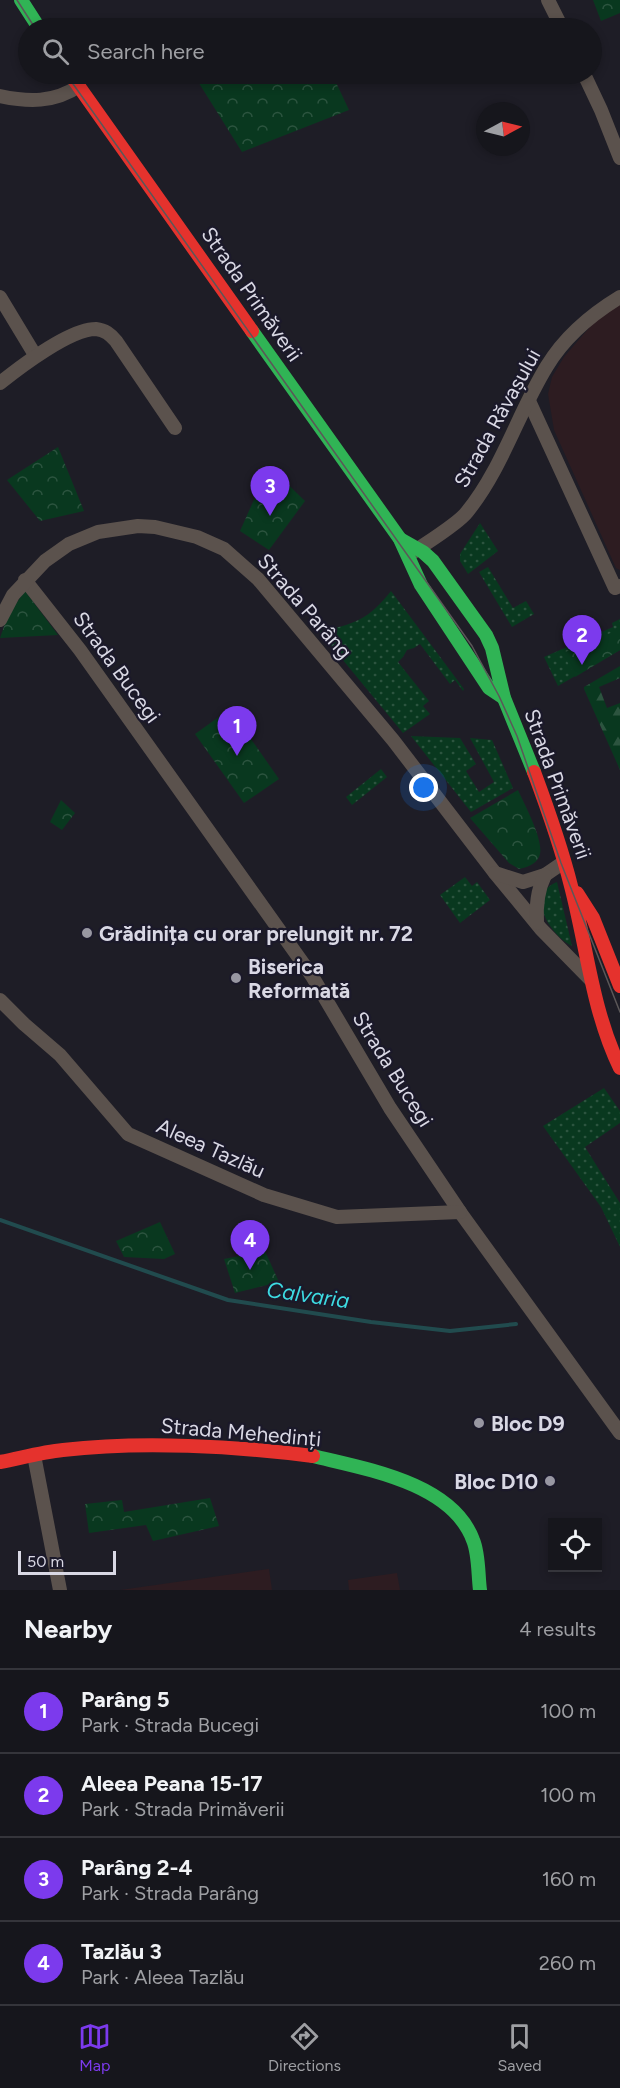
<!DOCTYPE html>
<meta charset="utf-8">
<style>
:root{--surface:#16161c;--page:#1f1f25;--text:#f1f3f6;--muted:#9e9fa3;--line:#35353b;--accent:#7c3aed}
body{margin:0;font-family:Figtree,sans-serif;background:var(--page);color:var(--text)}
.controls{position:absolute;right:18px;bottom:18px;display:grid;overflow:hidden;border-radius:0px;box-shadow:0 3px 9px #0003}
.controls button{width:54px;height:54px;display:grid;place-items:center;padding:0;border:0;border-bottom:2px solid var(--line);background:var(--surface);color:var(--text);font:30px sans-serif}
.compass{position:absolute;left:476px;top:102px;width:54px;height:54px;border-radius:50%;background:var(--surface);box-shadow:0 3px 9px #0003;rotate:83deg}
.scale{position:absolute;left:18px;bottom:15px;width:98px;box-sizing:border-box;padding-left:6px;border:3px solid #d9d8e4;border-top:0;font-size:16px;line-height:21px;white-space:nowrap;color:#d9d8e4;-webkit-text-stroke:4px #1b192a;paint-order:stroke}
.you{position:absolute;left:424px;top:788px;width:21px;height:21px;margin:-15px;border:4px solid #fff;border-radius:50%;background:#1a73e8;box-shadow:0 0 0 9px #1a73e833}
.badge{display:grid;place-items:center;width:39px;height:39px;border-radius:50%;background:var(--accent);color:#fff;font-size:20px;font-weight:700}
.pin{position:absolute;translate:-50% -50px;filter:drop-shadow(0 2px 3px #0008)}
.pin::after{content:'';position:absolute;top:32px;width:21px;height:18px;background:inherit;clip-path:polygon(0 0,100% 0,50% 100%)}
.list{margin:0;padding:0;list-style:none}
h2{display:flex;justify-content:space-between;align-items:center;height:78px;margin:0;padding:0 24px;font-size:26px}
h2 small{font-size:20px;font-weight:400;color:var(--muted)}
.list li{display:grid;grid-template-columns:39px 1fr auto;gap:18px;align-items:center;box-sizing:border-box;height:84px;padding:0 24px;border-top:2px solid var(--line)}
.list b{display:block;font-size:22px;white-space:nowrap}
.list p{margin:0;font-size:20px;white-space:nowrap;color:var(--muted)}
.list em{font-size:20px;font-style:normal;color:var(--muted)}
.icon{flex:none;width:33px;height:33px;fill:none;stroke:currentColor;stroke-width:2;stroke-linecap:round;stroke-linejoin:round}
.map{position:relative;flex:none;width:620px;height:1590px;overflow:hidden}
.search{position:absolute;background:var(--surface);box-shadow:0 3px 9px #0003;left:18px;right:18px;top:18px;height:66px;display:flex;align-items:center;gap:15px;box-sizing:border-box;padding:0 21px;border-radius:33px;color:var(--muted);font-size:22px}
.sheet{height:414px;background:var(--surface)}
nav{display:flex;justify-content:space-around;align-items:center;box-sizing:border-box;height:84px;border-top:2px solid var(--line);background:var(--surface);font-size:16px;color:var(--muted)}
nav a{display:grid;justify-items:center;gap:3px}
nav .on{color:var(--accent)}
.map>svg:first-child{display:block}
</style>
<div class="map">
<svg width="620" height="1590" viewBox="0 0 620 1590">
<defs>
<pattern id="grass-dots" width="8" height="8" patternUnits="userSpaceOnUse" patternTransform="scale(1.5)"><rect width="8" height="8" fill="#09381f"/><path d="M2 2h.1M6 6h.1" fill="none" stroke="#2c543f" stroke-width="1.8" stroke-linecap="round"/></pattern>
<pattern id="forest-firs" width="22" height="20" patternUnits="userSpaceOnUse" patternTransform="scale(1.5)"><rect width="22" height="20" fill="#09381f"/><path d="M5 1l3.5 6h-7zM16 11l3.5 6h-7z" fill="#2c543f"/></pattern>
<pattern id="park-crowns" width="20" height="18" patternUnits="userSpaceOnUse" patternTransform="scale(1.5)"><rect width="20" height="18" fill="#09381f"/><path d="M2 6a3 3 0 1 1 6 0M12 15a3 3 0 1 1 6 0" fill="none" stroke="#2c543f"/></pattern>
</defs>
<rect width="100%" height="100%" fill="#1e1d26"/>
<g fill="#2d1c21">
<path d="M620,303v267l-4,-2 -62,-138 -6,-36 4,-17 12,-20 31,-36z"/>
<path d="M269,1569l3,21h-152z"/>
<path d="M397,1573l3,17h-51l-1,-10z"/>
</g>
<g fill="url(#grass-dots)">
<path d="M480,523l18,28 -30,23 -8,-13v-7z"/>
<path d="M488,567l25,41 13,-7 8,13 -22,13 -33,-55z"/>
<path d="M391,591l73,98 -1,2 -8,-11 -5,4 -30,-40 -6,4 -7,2 -4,7 -5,5 31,39 -6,5 7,8 -27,19 -84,-102c35,-6 50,-12 72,-40z"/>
<path d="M620,619v31l-62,36 -14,-29 69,-30 -1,-4z"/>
<path d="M411,736l49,2 16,26 -10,7 13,21 15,-10 -24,-44 22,2 21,48 -42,24z"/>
<path d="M381,769l6,8 -35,28 -6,-8z"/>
<path d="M465,877l7,9 5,-4 13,18 -30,23 -20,-28z"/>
<path d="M557,882l15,64c-21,-10 -48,-51 -15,-64z"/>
<path d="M604,1088l16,23v12l-35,24 35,56v44l-19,-40 -58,-81z"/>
</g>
<path fill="url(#forest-firs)" d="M620,666v12l-21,9 8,21 13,-5v67l-36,-81v-2z"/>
<g fill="url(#park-crowns)">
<path d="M593,0h27v13l-19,8z"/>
<path d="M210,74h122l17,36 -107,42 -45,-72z"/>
<path d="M58,447l26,64 -44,10 -33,-41z"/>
<path d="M269,466l36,35 -36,49 -29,-19z"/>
<path d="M25,591l33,44 -58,3 8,-23z"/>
<path d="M620,629v21l-45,27 -12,-24z"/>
<path d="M230,709l49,70 -35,24 -49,-69z"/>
<path d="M518,790c6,14 28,53 21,67 -4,8 -12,10 -20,12l-10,-6 -39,-45z"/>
<path d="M61,800l14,13 -13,17 -12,-8z"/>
<path d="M160,1222l15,32 -11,5 -40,-2 -8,-16z"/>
<path d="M265,1251l14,31 -44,11 -11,-34z"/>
<path d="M210,1498l9,28 -66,15 -7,-16 -57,8 -4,-29 37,-4 2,12z"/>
</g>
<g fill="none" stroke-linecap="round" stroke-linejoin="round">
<path stroke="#214b4e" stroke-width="4" d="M0,1220l228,80 143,22 79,9 66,-7"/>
<g stroke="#5b524d" stroke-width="14">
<path d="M548,0l14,28"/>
<path d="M584,74l17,36 19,48"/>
<path d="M0,96c28,6 54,7 79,-10"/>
<path d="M0,297l35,58"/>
<path d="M0,383c20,-16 70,-54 96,-54 9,1 14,5 20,12l59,87"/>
<path d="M529,401l86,187 5,-2"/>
<path d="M412,553c14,-10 46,-29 55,-41 35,-43 51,-99 80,-146 17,-28 45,-52 73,-69"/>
<path d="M25,580l55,70 232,326 78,132 70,104 160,221"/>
<path d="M0,620l13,-25 32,-34 24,-17 29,-12 40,-6 17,1 42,10 27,12 34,30 135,161 102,133 46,56 49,50"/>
<path d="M495,873l28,9 22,-7 19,-13"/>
<path d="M537,923c-1,-17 0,-32 8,-48"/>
<path d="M0,1000l24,24 36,31 68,79 136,61 73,22 123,-5"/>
<path d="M34,1455l26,135"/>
</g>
<g stroke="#30b455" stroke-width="14">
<path d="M21,0l18,28"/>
<path d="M252,331l148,208 21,46 68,103 15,10"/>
<path d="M400,539l23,13 10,9 53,74 6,13 12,50 30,74"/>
<path d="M313,1456c53,13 139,27 160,84 6,14 5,35 7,50"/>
</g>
<g stroke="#e5322d" stroke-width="14">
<path d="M70,74l182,257"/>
<path d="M534,772c13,35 28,78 37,114 16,61 21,124 49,182"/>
<path d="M577,893l16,25 27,68"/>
<path d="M0,1462c21,-4 42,-10 63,-12 78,-9 172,-4 250,6"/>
</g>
<g stroke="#5b5758" stroke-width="1.5">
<path d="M17,0l18,28"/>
<path d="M66,74l406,572 27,50 18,40 44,127 59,149"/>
</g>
</g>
<g fill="#9897a2" stroke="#1b192a" stroke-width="2">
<circle cx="87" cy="933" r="6"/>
<circle cx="236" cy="978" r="6"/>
<circle cx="479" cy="1423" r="6"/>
<circle cx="550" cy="1481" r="6"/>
</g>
<g text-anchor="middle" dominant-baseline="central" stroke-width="4.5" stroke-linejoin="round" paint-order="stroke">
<g font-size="21" fill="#d9d8e4" stroke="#1b192a">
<text transform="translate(252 294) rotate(55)">Strada Primăverii</text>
<text transform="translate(497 418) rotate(-61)">Strada Răvașului</text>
<text transform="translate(305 606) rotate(49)">Strada Parâng</text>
<text transform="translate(117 667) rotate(54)">Strada Bucegi</text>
<text transform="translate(558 784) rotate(70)">Strada Primăverii</text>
<text transform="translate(393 1069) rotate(58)">Strada Bucegi</text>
<text transform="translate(211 1148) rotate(24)">Aleea Tazlău</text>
<text transform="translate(241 1432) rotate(5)">Strada Mehedinți</text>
</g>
<g font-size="21" font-weight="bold" fill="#d9d8e4" stroke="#1b192a" text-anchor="start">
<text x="99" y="933">Grădinița cu orar prelungit nr. 72</text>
<text x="248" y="966">Biserica<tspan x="248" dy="24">Reformată</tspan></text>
<text x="491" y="1423">Bloc D9</text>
<text x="538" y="1481" text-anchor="end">Bloc D10</text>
</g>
<g font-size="22" font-style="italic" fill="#3ddae1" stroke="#1b192a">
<text transform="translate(308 1295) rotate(8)">Calvaria</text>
</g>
</g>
</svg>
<div class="controls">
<button><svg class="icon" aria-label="locate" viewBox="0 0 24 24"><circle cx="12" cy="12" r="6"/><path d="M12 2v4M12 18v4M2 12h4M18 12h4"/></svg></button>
</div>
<svg class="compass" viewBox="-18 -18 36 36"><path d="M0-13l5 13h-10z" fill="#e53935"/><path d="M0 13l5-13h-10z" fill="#9e9fa3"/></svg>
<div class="scale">50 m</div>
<div class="you"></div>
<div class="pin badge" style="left:237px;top:756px">1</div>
<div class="pin badge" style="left:582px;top:665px">2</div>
<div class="pin badge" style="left:270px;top:516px">3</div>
<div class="pin badge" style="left:250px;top:1270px">4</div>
<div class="search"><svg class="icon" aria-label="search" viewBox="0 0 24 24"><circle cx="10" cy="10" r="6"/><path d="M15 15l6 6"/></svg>Search here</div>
</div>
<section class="sheet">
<h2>Nearby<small>4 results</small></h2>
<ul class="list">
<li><span class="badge">1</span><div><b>Parâng 5</b><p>Park · Strada Bucegi</p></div><em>100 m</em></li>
<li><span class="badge">2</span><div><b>Aleea Peana 15-17</b><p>Park · Strada Primăverii</p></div><em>100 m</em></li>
<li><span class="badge">3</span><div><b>Parâng 2-4</b><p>Park · Strada Parâng</p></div><em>160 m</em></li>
<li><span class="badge">4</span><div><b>Tazlău 3</b><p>Park · Aleea Tazlău</p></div><em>260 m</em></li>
</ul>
</section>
<nav>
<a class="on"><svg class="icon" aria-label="map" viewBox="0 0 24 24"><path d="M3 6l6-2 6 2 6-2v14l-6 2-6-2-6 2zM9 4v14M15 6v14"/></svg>Map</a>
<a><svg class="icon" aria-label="directions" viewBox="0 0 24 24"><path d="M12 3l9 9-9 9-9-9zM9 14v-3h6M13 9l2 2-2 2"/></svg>Directions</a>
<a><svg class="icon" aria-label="saved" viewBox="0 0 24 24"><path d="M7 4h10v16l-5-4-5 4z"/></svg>Saved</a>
</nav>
